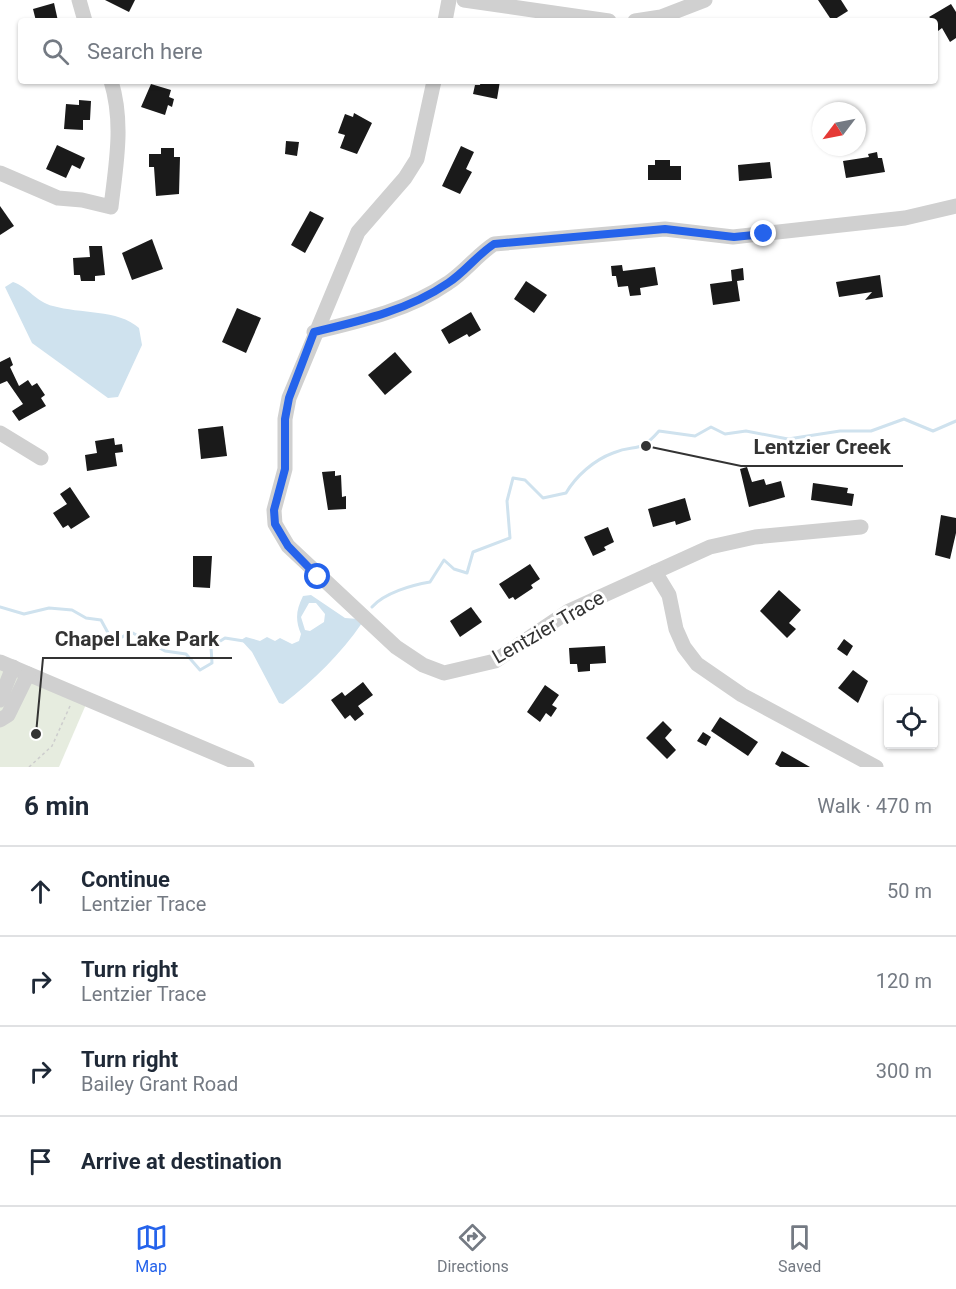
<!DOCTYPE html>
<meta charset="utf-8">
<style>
:root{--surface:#fff;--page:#f2f2f3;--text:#1f2937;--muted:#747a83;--line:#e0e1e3;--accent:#2563eb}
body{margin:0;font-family:Roboto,sans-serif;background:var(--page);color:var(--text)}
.controls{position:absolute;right:18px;bottom:18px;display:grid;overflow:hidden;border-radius:6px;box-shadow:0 2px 4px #0004}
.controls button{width:54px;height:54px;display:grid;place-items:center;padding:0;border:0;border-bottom:2px solid var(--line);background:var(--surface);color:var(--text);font:30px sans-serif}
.compass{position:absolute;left:812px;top:102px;width:54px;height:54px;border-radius:50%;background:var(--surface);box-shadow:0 2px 4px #0004;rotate:238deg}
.stop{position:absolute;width:18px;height:18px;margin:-14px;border:4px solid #2563eb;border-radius:50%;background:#fff}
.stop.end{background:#2563eb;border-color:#fff;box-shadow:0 2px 6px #0008}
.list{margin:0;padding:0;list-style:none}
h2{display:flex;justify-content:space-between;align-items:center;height:78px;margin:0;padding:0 24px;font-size:26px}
h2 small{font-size:20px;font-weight:400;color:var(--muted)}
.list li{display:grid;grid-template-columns:39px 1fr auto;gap:18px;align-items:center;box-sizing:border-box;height:90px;padding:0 24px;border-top:2px solid var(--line)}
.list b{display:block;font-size:22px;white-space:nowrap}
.list p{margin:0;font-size:20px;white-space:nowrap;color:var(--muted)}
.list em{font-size:20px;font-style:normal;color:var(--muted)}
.icon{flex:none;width:33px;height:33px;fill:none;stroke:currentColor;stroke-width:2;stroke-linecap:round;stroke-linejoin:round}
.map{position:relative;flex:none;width:956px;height:767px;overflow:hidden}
.search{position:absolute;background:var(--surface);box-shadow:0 2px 4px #0004;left:18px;right:18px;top:18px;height:66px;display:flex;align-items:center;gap:15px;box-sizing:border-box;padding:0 21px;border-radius:6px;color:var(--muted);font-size:22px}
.sheet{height:438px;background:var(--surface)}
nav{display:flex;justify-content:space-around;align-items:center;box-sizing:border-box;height:84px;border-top:2px solid var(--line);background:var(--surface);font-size:16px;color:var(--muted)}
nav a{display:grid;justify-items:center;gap:3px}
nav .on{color:var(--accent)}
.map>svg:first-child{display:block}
</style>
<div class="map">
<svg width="956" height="767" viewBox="0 0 956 767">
<rect width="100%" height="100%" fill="#fff"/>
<path fill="#e6ecdf" d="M0,667l87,35 -28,65h-59z"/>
<g fill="#cfe2ee" fill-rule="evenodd">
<path d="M13,282c15,5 23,20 40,24 27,8 65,3 86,22l3,17 -24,52 -10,1 -76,-55 -27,-56z"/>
<path d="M311,595l34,23 13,1 4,4c-22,32 -48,57 -79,81l-4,-1 -27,-51 -11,-12 5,-3 14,4 7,-4 8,4 5,-3 12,6 7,-3 2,-7c-6,-14 -5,-24 2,-38zM309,603h7l9,11 -1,8 -14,9 -5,-1 -4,-13z"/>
</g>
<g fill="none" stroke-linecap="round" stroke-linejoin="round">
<g stroke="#cfe2ee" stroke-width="3">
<path d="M0,607l24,7 25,-6 23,2 14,8 15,2 12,22 18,-10 34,19 21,3 14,16 12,-7 -1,-16 14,-9 19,3"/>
<path d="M372,607c12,-14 40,-22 58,-25l14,-22 10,9 13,4 6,-21 37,-14 -3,-37 6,-23 12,2 18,18 23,-5c10,-17 28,-33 47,-40 24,-10 25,2 46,-22l36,5 16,-9 14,7 21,-3 42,8 52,-8h31l33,-12 29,12 23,-10"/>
</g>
</g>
<g fill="#1a1a1a">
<path d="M105,0h30l-6,12z"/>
<path d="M818,0h23l7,11 -16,10z"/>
<path d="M54,3l4,18h-22l-3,-12z"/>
<path d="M951,4l5,8v26l-6,4 -8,-14 -4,3 -3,-10 -6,-4z"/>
<path d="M481,81h19l-3,18 -24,-5 2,-9h5z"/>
<path d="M151,84l20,6 -2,7 5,2 -2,8 -4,-2 -3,10 -24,-8z"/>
<path d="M79,100l12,1 -1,19h-7v10l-19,-1 2,-25 13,1z"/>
<path d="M354,113l18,10 -15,31 -17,-6 5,-13 -7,-2 7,-19 8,3z"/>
<path d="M286,141l13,1 -2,14 -12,-2z"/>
<path d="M57,145l28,13 -5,11 -8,-4 -6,13 -20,-9z"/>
<path d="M461,146l13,6 -8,17 6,3 -12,22 -18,-8z"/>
<path d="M161,148h13v9h6l-1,37 -23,2 -2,-29h-5v-13h12z"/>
<path d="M877,152l1,6h4l3,14 -39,6 -3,-17 26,-4 -1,-3z"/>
<path d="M655,160h15v6h11v14h-33v-15h7z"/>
<path d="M770,162l2,16 -33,3 -1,-16z"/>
<path d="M0,206l14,20 -14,9z"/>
<path d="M310,211l14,7 -19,35 -14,-8z"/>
<path d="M152,239l11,30 -31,11 -10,-27z"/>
<path d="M89,246h13l3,29 -10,1v5h-14l-1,-6h-6l-1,-17 17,-1z"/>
<path d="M622,265l1,6 32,-4 3,18 -18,3 1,7 -11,1 -2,-10 -10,1 -2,-11h-4l-1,-10z"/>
<path d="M743,268l1,12 -7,1 3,20 -27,4 -3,-21 22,-3 -1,-11z"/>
<path d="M880,275l3,22 -18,3 7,-8 -33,5 -3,-15z"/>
<path d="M526,281l21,14 -13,18 -20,-14z"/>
<path d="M237,308l24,10 -15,35 -24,-11z"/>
<path d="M471,312l10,18 -12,7 -2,-3 -18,10 -8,-14z"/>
<path d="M395,352l17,20 -27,23 -17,-20z"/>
<path d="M10,357l3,8 -3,2 9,19 9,-6 4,6 5,-3 8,12 -4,3 5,8 -27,15 -7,-10 11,-7 -16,-23 -7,3v-22z"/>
<path d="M223,426l4,30 -26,3 -3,-30z"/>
<path d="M114,438l1,7 7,-1 1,8 -8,1 2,13 -30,5 -2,-16 12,-2 -2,-12z"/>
<path d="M747,467l5,15 12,-3 2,6 15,-4 4,16 -36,10 -9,-38z"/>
<path d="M335,471v5l6,-1 1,22 4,-1v13l-18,1 -6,-38z"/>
<path d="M813,483l35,5 -1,5 7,1 -2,12 -41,-6z"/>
<path d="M70,487l20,30 -19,12 -3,-4 -5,3 -10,-15 14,-9 -7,-10z"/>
<path d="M685,498l6,22 -15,5 -1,-4 -22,6 -5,-18z"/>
<path d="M941,515l15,3v15l-6,26 -15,-4z"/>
<path d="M608,527l6,15 -10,5 2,3 -13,6 -9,-19z"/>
<path d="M193,556h19l-2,32 -17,-1z"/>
<path d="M530,564l10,15 -9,6 2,3 -18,12 -2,-3 -4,2 -10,-15z"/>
<path d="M779,590l22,20 -12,13 7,6 -9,9 -27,-27z"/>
<path d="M471,607l11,15 -22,15 -10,-16z"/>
<path d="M844,639l9,7 -6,10 -10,-7z"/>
<path d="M605,646l1,17 -16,1v7l-12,1 -1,-8h-7l-1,-16z"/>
<path d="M853,670l15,11 -10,22 -20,-15z"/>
<path d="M363,682l10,13 -15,11 6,8 -9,7 -5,-6 -5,4 -14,-19 11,-8 3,4z"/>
<path d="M545,685l14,10 -7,10 5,3 -6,9 -5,-4 -6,9 -13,-10z"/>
<path d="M720,717l38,25 -10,14 -37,-25z"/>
<path d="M663,721l9,9 -7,8 11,12 -9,9 -21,-21z"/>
<path d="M703,732l8,5 -5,9 -9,-5z"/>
<path d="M782,751l28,16h-30l-5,-3z"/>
</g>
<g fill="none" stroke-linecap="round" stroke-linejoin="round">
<path stroke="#cdcdcd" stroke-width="1.5" stroke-dasharray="3 3" stroke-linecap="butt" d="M29,767l23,-21 18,-40"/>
<g stroke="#d0d0d0" stroke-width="15">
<path d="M79,0l6,21"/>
<path d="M464,0l145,21"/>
<path d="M445,21l4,-21"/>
<path d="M635,21l26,-4 44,-17"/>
<path d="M434,81l-17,78 -12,19 -47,54 -69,166 -4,21v50l-11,41 1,14 13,22 108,101 27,18 21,8 51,-12 74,-50 141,-64 45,-10 106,-10"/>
<path d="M0,173l58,25 24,2 29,7c5,-43 13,-84 0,-126"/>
<path d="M314,332c46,-11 95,-22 134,-49 17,-11 29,-28 46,-39l171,-15 68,8 172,-19 51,-12"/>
<path d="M0,433l41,25"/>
<path d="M655,572l14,23 7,34 8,18 13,17 45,31 134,72"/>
<path d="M0,662l247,105"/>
<path d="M0,700l13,-33"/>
<path d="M0,720l8,-5 20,-41"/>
</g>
</g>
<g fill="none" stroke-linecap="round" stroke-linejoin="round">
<path stroke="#2563eb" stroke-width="8" d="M318,577l-30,-31 -13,-22 -1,-14 11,-41v-50l4,-21 25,-66c46,-11 95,-22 134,-49 17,-11 29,-28 46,-39l171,-15 69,8 30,-3"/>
</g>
<g text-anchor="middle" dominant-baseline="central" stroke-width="6" stroke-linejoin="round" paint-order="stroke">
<g font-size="20" fill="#333" stroke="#fff">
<text transform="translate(548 627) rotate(-30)">Lentzier Trace</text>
</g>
</g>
<path fill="none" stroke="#333" stroke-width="2" d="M646 446L741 466H903M36 734L43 658H232"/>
<g fill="#333" stroke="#fff" stroke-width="2">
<circle cx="646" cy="446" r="6"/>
<circle cx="36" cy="734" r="6"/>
</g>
<g font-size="21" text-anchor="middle" font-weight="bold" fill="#333" stroke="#fff" stroke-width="6" stroke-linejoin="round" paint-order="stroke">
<text x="822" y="454">Lentzier Creek</text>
<text x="137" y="646">Chapel Lake Park</text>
</g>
</svg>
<div class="controls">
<button><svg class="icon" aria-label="locate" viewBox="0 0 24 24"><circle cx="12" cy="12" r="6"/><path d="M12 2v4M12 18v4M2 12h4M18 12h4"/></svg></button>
</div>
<svg class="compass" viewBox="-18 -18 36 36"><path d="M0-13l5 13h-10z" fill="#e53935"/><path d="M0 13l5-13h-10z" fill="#747a83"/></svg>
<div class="stop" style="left:318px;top:577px"></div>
<div class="stop end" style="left:764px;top:234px"></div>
<div class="search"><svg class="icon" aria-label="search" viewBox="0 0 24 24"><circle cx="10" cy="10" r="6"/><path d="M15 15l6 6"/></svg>Search here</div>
</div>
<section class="sheet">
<h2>6 min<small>Walk · 470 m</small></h2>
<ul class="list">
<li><svg class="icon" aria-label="ahead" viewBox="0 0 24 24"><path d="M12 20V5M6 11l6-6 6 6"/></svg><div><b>Continue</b><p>Lentzier Trace</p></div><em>50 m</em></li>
<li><svg class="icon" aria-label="right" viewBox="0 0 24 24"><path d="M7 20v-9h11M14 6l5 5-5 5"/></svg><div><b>Turn right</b><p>Lentzier Trace</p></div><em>120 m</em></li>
<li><svg class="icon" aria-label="right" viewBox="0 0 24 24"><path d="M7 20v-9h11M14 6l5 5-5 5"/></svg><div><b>Turn right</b><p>Bailey Grant Road</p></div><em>300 m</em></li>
<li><svg class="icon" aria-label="arrive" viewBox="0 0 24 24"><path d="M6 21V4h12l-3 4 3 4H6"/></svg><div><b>Arrive at destination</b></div></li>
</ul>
</section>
<nav>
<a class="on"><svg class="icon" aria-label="map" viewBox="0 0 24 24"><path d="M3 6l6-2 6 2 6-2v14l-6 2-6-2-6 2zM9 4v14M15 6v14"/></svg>Map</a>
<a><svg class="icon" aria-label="directions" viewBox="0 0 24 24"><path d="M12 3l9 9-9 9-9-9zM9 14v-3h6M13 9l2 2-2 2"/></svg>Directions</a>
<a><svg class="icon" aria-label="saved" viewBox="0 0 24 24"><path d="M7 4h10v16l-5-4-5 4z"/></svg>Saved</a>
</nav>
